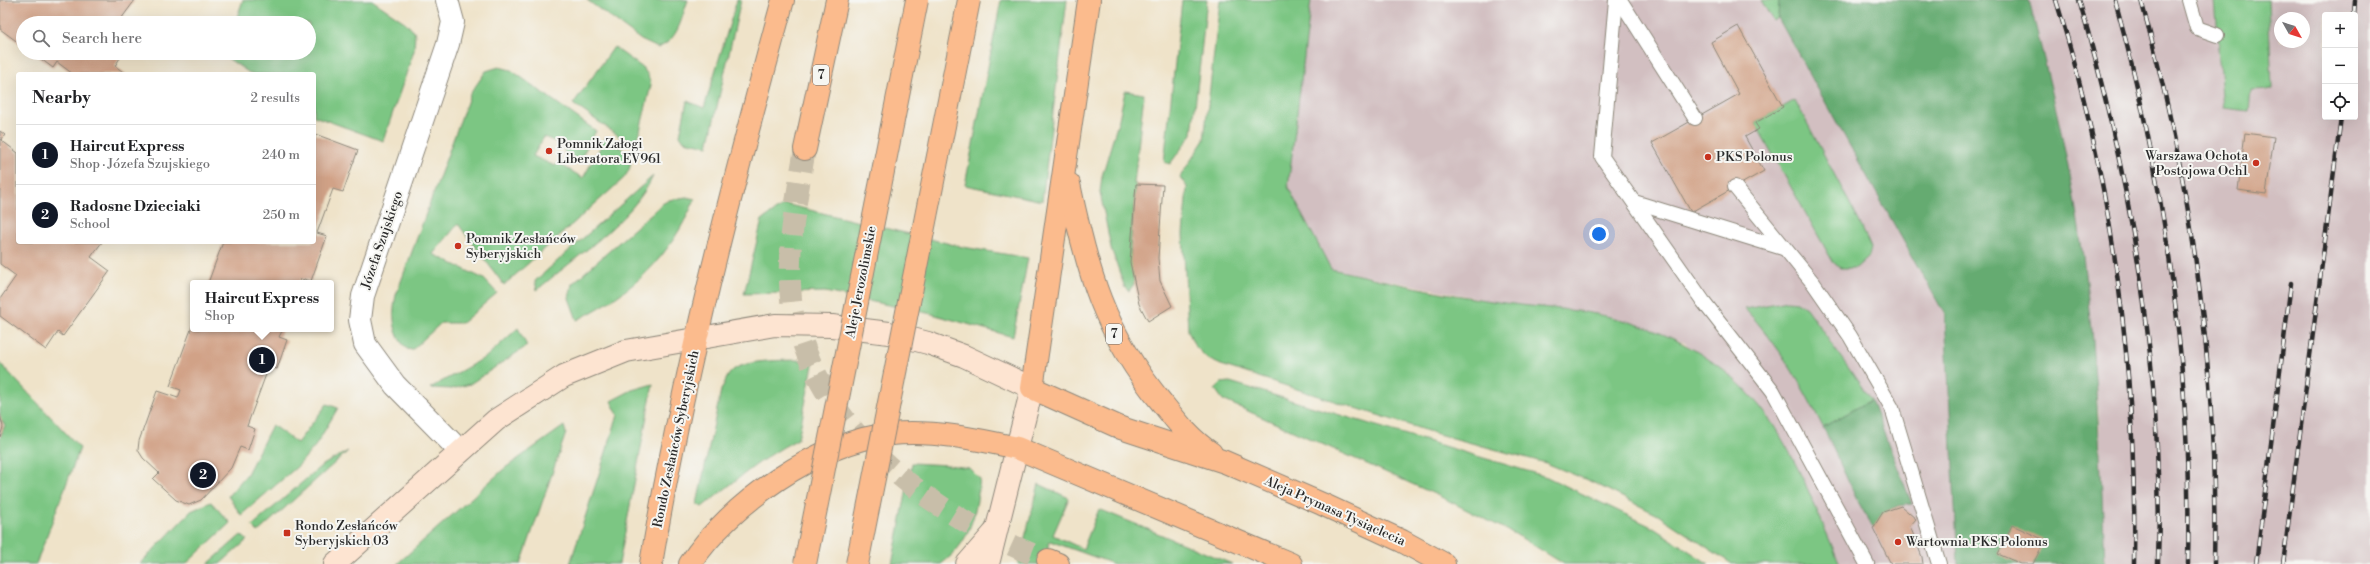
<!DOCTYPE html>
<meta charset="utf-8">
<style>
:root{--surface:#fff;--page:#f2f2f2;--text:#202124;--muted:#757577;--line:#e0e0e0;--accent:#111827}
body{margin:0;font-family:"Libre Bodoni",serif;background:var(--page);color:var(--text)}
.controls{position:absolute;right:12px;top:12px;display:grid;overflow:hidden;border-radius:4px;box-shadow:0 4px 16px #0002}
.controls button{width:36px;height:36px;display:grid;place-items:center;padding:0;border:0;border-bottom:1px solid var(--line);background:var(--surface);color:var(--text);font:20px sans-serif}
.compass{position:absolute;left:2274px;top:12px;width:36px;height:36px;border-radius:50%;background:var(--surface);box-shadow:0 4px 16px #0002;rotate:129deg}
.you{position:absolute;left:1599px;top:234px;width:14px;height:14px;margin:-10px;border:3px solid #fff;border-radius:50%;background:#1a73e8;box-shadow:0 0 0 6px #1a73e833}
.badge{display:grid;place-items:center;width:26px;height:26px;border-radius:50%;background:var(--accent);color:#fff;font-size:13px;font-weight:700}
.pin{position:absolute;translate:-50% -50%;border:2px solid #fff;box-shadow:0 1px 4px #0006}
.popup{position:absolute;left:190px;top:280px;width:144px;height:52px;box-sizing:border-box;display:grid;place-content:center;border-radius:4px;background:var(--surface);filter:drop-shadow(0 1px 3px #0005);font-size:13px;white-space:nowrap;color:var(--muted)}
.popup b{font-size:15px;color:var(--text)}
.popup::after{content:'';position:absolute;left:50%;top:100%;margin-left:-8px;border:8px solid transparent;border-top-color:var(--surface)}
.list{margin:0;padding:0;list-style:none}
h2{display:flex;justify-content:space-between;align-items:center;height:52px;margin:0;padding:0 16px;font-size:17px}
h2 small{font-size:13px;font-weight:400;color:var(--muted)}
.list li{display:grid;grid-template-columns:26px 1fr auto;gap:12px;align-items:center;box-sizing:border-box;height:60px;padding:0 16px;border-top:1px solid var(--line)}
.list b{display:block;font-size:15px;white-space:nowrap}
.list p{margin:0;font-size:13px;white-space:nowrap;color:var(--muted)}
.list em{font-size:13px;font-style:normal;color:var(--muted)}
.icon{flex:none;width:22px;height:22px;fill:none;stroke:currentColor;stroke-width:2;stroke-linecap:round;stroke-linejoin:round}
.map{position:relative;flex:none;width:2370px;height:564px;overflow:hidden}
.search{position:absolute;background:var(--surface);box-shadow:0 4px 16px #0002;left:16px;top:16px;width:300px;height:44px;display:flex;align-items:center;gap:10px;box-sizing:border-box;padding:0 14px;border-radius:22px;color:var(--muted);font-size:15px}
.panel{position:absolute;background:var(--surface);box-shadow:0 4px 16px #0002;left:16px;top:72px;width:300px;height:172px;border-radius:4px}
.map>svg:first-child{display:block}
</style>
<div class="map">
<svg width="2370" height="564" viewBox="0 0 2370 564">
<rect width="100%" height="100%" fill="#f6f6f2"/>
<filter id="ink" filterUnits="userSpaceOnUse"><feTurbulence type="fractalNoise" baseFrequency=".025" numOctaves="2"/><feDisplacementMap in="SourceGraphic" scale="8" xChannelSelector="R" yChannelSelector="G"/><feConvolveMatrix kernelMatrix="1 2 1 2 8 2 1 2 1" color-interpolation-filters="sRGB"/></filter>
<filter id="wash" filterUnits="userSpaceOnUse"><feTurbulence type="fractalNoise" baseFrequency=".012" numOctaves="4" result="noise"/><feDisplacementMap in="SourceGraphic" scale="16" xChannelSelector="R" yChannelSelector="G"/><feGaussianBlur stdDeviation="0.9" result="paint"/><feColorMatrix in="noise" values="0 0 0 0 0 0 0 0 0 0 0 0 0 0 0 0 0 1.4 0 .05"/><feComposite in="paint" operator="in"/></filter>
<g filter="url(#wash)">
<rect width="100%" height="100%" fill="#efe3c9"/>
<g fill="#d2bfc1" fill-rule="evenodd">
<path d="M1264,0h515l-1,18 167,297 13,249h-118l-58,-125 -15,-23 -82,-73 -42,-16 -46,-13 -100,-12 -166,-33 -57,-69z"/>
<path d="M2029,0h341v564h-265l-6,-149 -16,-159 -27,-149zM2325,15h30v102h-30zM2280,18h24v24h-24z"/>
</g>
<g fill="#7cc683" stroke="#547857">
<path d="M243,0h129l34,23 9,10 -1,18 -31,90 -69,-25v-42h-63l-28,-19 86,-2v-30h-74z"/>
<path d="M587,0h101c-7,19 -9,39 -30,48l-17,-8z"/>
<path d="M737,0h4l-33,146 -24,-5 -4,-6 7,-34 17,7z"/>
<path d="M1001,0h66l-25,201 -77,-16z"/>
<path d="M1182,0h25l-15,134 -22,30 -6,-2z"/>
<path d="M1220,0h91l-23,187 43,82c55,12 111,25 167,33 32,5 66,6 98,12 69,13 131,46 172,103 31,44 50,98 72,147h-108l-74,-49 -66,-33 -46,-19 -112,-30 -213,-68 -13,-6 -13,-13 -7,-15 -5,-97 4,-47 -7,-10 24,-37z"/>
<path d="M1761,0h18l-1,18 -5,3z"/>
<path d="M2214,0h54l4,89 -21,1 -2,21 -26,-3z"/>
<path d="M614,47l29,21 5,7 3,10 -12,50 -5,7 -5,1 -56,-39z"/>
<path d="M499,67l12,3 85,61 -17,30 -15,-9 2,-6 -22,-9 -11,19 22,10 3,-3 25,15 23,-41c17,13 35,20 17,42l-119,106 -46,-61 -25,30 51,25 13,14 -35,30h-21l-29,27 -5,-1c-15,-15 -15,-35 -11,-54l74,-201 16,-23z"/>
<path d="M1125,91l19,3 -10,90h2l-6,64 4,36 -5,7 -4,-3 -14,-40 -11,-56 2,-16 17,-57z"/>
<path d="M1795,100l63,119 13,29 -2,8 -13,12h-16l-7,-6 -78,-139z"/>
<path d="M653,176c-19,43 -80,83 -116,114l-2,-9z"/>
<path d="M686,197l9,2c-26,60 -61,92 -118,121l-8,-22 3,-14 90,-80 7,-4z"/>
<path d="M785,204l178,43 65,11 -15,79 -81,-23 -107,-22 -81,2 18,-74z"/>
<path d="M1788,301l9,1 9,6 65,92 -48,27c-21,-42 -45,-84 -78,-118z"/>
<path d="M518,328l9,18 -57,38 -18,5 -22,-1 56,-31z"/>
<path d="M814,360l-16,79c-39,20 -63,43 -96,68l-5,-3 24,-114c3,-5 5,-12 9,-17 13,-16 63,-12 84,-13z"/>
<path d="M0,363l80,85 -44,116h-36v-126l5,-13 -5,-6z"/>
<path d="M1230,382l317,95 105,50 57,37h-145l-49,-30 -76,-38 -216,-96 -8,-11 6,-6z"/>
<path d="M653,384l-34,180h-49l48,-149 -7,-14 21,-11z"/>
<path d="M327,404l11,4 -22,37 -18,21 -57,49 -13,-19 19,-22 25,-49 25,18z"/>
<path d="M564,426l2,7 -45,131h-124l108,-96z"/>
<path d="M348,451l-90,81 -6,-6 69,-60z"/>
<path d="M912,463l36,2 21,3 11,11c-4,34 -9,64 -39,85h-49z"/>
<path d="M1039,484l30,14 -16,37 30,14 16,-40 133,55h-118l-64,-23 -7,23h-25z"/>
<path d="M211,502l19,21 -44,41h-46l51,-53z"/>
<path d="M241,535l6,5 -27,24h-12z"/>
</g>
<g fill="#65ab71" stroke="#486b4e">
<path d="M1779,0h250c22,85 43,170 54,257 13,102 18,204 22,307h-147l-13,-249 -167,-297z"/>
<path d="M1871,400l41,104c-21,2 -27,6 -39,24l-17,-30 -33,-71z"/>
</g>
<g id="blocks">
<g fill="#d1a287">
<path d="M0,0h135l-14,19 6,4h-104v23l-23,-17z"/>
<path d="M1738,26l45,81 -28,16 4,6 -14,8 19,34 -73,41 -39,-69 87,-49 -28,-52z"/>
<path d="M33,53h90l-8,13 11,8h-53l-16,-12 -4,6z"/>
<path d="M0,131l5,4 -4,5 17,13v89h84l-11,15 19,14 -47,65 -5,-4 -12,18 -46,-34v-17l16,-23 -16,-12z"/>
<path d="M2245,133l29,4 -8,57 -28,-4z"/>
<path d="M315,134l43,16 -15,42 -10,-3 -16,44 10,3 -16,45 -7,-2 -1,1 -2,-1 -2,4h-91l15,-41h91z"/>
<path d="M1136,184l27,1 -5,73 2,23 12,25 -24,15 -9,-17 -9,-42z"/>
<path d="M193,324v5h90l-4,8 8,3 -10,29 -6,-2 -1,3 -2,-1 -17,46 -4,11 8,3 -7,21 -8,-3 -9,21 -30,32 -12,5 -13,-5 -23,-21 6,-6 -16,-15 -5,-8 1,-9 18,-50 21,7 3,-8 -11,-4z"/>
<path d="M0,414l3,13 -3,10z"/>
<path d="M1901,506l15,13 -6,7 12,31 1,7h-32l-18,-36 10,-16z"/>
<path d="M2012,525l33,15 -12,24h-12l-23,-10z"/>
</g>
</g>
</g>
<g filter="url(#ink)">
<use href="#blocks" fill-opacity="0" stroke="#8d877a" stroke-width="1"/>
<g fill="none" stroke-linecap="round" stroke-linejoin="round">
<path stroke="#c8bea9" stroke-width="22" stroke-dasharray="22 11" stroke-linecap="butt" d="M805,149c-9,53 -20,106 -13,159 1,11 7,22 10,32 35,107 145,183 246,220"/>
<defs>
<g id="service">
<path d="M1616,0l-14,157 101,144 70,90 94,173"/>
<path d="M1620,0l75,118"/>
<path d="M2189,0l8,28 20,7"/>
<path d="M1735,187l79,97 36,52 42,72 47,156"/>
<path d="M1634,202l149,46"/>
</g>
<path id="minor" d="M447,0l6,22 -5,22 -85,252 -3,24 5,24 30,41 65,66"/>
<g id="secondary">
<path d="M335,564l161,-144 68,-44 62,-25 149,-26 57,1 57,7 39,10 36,13 68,32 -44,176"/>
<path d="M967,564l26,-30"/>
</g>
<g id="primary">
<path d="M1089,0l-57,388 89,40 104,34 97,42 80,37 42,23"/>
<path d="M805,149l32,-149"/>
<path d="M1069,184c18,87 35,149 93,219 15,19 29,37 49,50"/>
<path d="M1048,560l10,4"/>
<path d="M651,564c32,-190 81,-378 132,-564"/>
<path d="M690,564c39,-60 129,-123 201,-130 41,-4 87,5 126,14l274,116"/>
</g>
</defs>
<use href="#service" stroke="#8d877a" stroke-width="16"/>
<use href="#minor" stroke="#8d877a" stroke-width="24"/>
<use href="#secondary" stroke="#8d877a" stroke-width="24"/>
<use href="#primary" stroke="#8d877a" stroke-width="24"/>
<use href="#service" stroke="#fff" stroke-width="14"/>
<use href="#minor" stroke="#fff" stroke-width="22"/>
<use href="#secondary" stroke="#fde4d1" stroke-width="22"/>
<use href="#primary" stroke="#fbbb8d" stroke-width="22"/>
<defs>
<g id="rail">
<path d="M2056,0c57,182 81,374 78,564"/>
<path d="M2079,0c53,183 85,373 79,564"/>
<path d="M2115,0c51,184 77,373 73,564"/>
<path d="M2141,0c51,183 77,374 73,564"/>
<path d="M2354,15l1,-15"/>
<path d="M2256,564l35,-281"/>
<path d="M2283,564l58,-447"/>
</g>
</defs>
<use href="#rail" stroke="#2b2b2b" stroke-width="4.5"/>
<use href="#rail" stroke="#f6f6f2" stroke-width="3" stroke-dasharray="9" stroke-linecap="butt"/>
<defs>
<g id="primary-bridge">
<path d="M805,564l112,-564"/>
<path d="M857,564l112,-564"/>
</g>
</defs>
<use href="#primary-bridge" stroke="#8d877a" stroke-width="24" stroke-linecap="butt"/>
<use href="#primary-bridge" stroke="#fbbb8d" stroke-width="22"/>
</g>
</g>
<g fill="#c8321e" stroke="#f6f6f2" stroke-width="1.5">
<circle cx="549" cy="151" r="4"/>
<circle cx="1708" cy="157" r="4"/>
<circle cx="2256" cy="163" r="4"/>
<circle cx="458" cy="246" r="4"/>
<rect x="283" y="529" width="8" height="8" rx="2"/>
<circle cx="1898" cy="542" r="4"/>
</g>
<g text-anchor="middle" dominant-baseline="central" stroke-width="4" stroke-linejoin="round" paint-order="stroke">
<g fill="#f6f6f2" stroke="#686867" stroke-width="1">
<rect x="813" y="65" width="16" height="20" rx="3"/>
<rect x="1106" y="324" width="16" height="20" rx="3"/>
</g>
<g font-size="12" font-weight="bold" fill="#2b2b2b">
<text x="821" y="75">7</text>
<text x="1114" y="334">7</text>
</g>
<g font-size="13" fill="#2b2b2b" stroke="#f6f6f2" text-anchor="start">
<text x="557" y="144">Pomnik Załogi<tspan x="557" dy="15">Liberatora EV961</tspan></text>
<text x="2248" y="156" text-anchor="end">Warszawa Ochota<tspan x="2248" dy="15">Postojowa Och1</tspan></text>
<text x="1716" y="157">PKS Polonus</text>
<text x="466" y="239">Pomnik Zesłańców<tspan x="466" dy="15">Syberyjskich</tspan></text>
<text x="295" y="526">Rondo Zesłańców<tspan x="295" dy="15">Syberyjskich 03</tspan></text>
<text x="1906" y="542">Wartownia PKS Polonus</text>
</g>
<g font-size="13" fill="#2b2b2b" stroke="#f6f6f2">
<text transform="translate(382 240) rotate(-71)">Józefa Szujskiego</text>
<text transform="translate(861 282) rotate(-79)">Aleje Jerozolimskie</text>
<text transform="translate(676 439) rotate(-78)">Rondo Zesłańców Syberyjskich</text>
<text transform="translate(1335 511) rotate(24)">Aleja Prymasa Tysiąclecia</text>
</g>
</g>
</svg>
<div class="controls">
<button>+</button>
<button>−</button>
<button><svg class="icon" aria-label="locate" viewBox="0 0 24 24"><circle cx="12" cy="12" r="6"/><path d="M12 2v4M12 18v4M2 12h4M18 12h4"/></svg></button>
</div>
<svg class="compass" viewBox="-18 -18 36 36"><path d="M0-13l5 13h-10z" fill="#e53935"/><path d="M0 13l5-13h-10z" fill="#757577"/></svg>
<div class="you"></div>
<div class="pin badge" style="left:262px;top:360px">1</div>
<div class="popup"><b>Haircut Express</b>Shop</div>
<div class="pin badge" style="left:203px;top:475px">2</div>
<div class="search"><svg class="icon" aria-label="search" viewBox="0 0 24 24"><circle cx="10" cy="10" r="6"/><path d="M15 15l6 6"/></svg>Search here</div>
<section class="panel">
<h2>Nearby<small>2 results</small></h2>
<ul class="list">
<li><span class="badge">1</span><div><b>Haircut Express</b><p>Shop · Józefa Szujskiego</p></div><em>240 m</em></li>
<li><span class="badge">2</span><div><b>Radosne Dzieciaki</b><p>School</p></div><em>250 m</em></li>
</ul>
</section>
</div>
